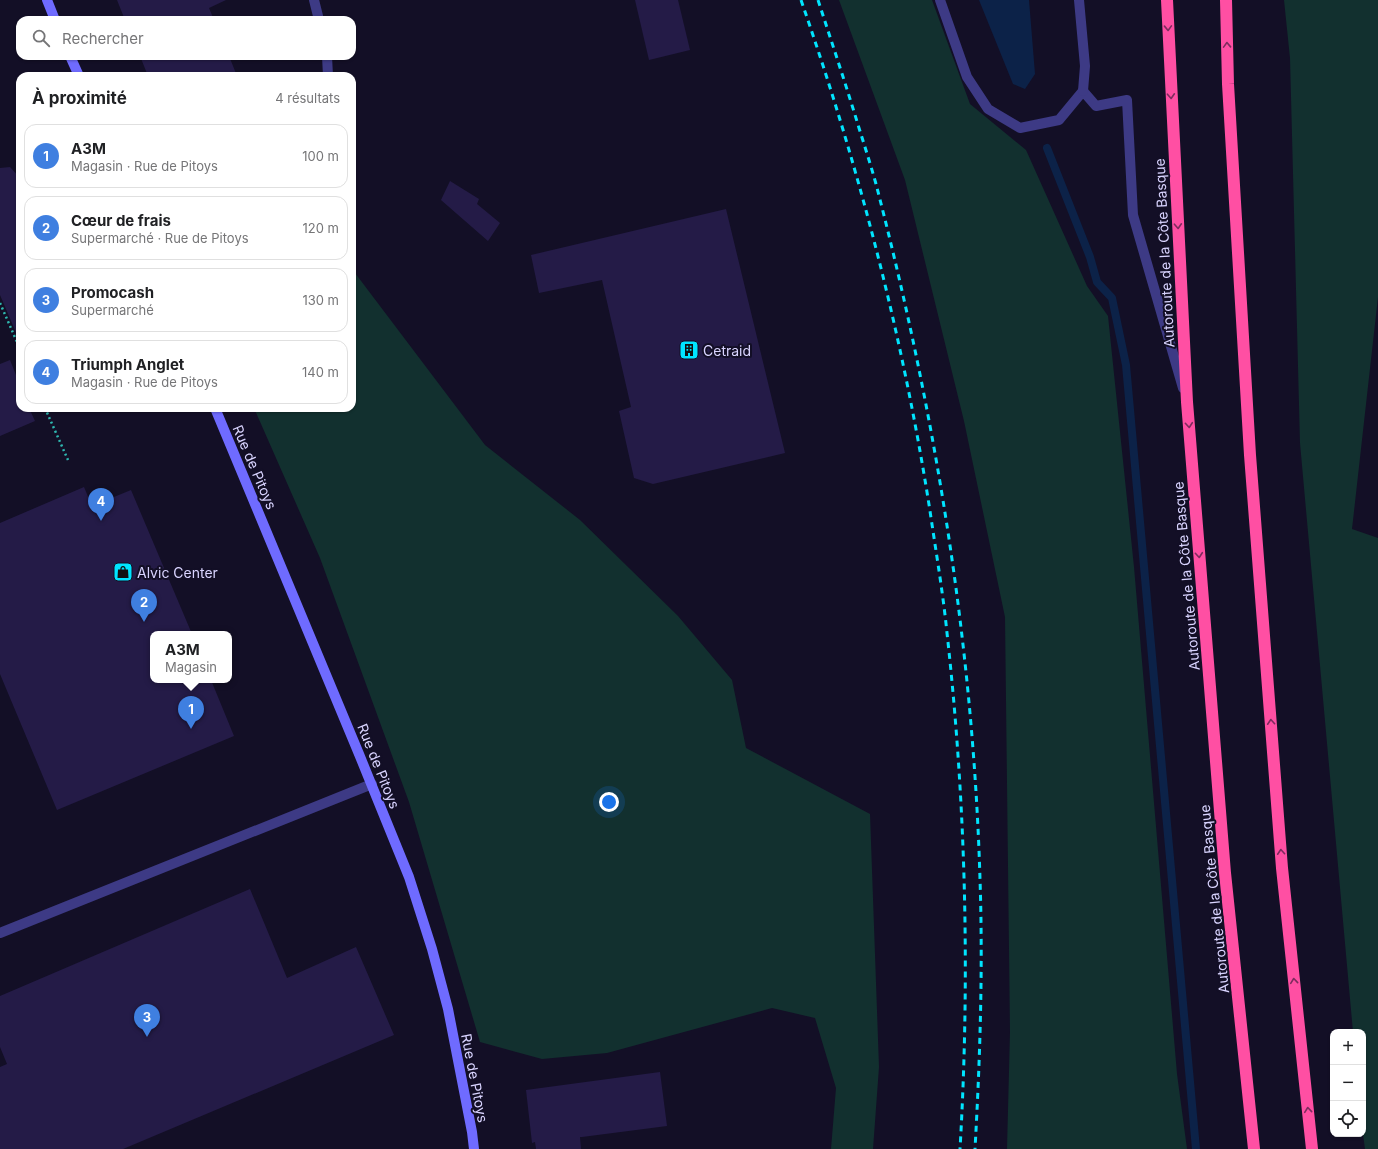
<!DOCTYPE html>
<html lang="fr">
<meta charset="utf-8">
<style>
:root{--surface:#fff;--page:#f2f2f2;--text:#202124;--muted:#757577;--line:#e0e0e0;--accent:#b45309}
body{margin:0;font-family:Inter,sans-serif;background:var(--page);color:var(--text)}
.controls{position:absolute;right:12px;bottom:12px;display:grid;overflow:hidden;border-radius:8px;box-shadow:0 1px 3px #0004}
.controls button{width:36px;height:36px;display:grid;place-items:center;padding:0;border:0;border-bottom:1px solid var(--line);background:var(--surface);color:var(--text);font:20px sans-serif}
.you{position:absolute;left:609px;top:802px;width:14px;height:14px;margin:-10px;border:3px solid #fff;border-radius:50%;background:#1a73e8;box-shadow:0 0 0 6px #1a73e833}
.badge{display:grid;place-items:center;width:26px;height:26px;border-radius:50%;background:var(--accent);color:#fff;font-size:13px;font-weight:700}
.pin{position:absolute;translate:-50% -33px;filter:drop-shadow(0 1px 2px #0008)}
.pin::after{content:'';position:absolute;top:21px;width:14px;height:12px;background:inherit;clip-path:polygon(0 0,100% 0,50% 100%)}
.popup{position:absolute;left:150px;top:631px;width:82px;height:52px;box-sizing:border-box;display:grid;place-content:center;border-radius:8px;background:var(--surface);filter:drop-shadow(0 1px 3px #0005);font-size:13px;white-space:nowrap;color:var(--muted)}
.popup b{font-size:15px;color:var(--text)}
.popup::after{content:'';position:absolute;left:50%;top:100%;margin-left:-8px;border:8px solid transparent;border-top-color:var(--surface)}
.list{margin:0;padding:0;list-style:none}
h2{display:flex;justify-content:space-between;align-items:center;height:52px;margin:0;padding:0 16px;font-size:17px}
h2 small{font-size:13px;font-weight:400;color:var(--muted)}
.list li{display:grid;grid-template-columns:26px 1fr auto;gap:12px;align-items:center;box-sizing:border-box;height:64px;margin:0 8px 8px;padding:0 8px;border:1px solid var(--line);border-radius:12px}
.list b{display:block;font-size:15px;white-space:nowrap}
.list p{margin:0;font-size:13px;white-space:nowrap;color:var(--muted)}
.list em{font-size:13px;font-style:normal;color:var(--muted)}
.icon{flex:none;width:22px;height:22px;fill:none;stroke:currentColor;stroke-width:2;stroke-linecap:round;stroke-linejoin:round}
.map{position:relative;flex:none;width:1378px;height:1149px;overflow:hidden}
.search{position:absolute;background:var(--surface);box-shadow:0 1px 3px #0004;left:16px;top:16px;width:340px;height:44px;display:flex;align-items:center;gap:10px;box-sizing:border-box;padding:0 14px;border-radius:12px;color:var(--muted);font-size:15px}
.panel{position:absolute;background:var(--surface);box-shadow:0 1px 3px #0004;left:16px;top:72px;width:340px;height:340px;border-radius:12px}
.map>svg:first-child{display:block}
</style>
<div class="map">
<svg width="1378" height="1149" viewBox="0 0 1378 1149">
<rect width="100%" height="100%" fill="#130f26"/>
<g fill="#12302f">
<path d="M839,0h93l38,104 56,46 61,136 21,30 26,251 43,507 10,75h-180l3,-117 -5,-415 -41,-196 -59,-241z"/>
<path d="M1284,0h94v297l-26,232 26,9v611h-13l-2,-15v-102h-10l-53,-589 -10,-385z"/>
<path d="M352,269l133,176 95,75 98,96 54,64 14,68 124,66 9,253 -6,82h-42l5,-61 -21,-70 -43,-10 -165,45 -65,6 -62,-17 -71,-240 -89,-244 -66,-150h98z"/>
</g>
<path fill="#0c2248" d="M979,0h50l6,74 -10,15 -12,-5z"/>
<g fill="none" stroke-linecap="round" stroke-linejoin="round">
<path stroke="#0c2248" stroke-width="8" d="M1047,148l43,109 7,25 15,16 14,67 70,784"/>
</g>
<g fill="#241b47">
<path d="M117,0h109l-17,8 5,12h-89z"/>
<path d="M635,0h43l12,50 -41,10z"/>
<path d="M140,56h89l8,20h-89z"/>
<path d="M10,167l10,11v23l-3,4 3,7v130l-20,-47v-127z"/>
<path d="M450,181l29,18 -2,5 23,19 -12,18 -47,-41z"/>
<path d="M726,209l59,244 -132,31 -19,-6 -15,-67 12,-4 -29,-127 -63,13 -8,-38z"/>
<path d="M10,360l10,25v23h9l6,13 -35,15v-72z"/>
<path d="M84,487l8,19 39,-16 61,144h-39v46h58l23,56 -177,74 -57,-136v-151z"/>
<path d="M250,889l37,89 69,-31 38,88 -271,114h-123v-82l7,-3 -7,-17v-51z"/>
<path d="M660,1072l7,54 -85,11h-2l1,12h-45l-1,-7 -3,1 -6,-53z"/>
</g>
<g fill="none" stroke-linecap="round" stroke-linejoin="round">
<g stroke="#2fb8b0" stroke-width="2.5" stroke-dasharray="2 3" stroke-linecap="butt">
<path d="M0,303l20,46"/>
<path d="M45,408l23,52"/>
</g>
<g stroke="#3d3a85" stroke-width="10">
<path d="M940,0l27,77 21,32 32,19 39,-8 24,-29 13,15 31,-6 6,115 50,173"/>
<path d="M1079,0l6,66 -2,25"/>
<path d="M0,933l372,-149"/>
</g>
<g stroke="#3d3a85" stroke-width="10">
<path d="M314,0l5,20"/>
<path d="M327,56l1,20"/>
</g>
<g stroke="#6f6bff" stroke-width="10">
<path d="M47,0l8,20"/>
<path d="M70,56l9,20"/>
<path d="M215,408l144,346 50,123 23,72 16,60 24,123 2,17"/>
</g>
<g stroke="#ff4fa3" stroke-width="12">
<path d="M1167,0l20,402 38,471 29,276"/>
<path d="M1226,0l2,84 22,371 32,413 30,281"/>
</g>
<g stroke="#00e5ff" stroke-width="3" stroke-dasharray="6 5" stroke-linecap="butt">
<path d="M801,0c58,167 102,337 129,511 6,41 13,82 17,122 19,172 23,344 13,516"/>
<path d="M818,0c14,43 28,85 41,128 6,19 12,38 17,56 59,228 97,460 104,695 3,90 0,180 -5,270"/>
</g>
</g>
<defs><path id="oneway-chevron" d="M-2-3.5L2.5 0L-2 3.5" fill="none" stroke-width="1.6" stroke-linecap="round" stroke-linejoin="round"/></defs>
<g stroke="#7d2c5e">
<use href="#oneway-chevron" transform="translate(1168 28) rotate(88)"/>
<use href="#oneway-chevron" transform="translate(1227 45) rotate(-92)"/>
<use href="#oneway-chevron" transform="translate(1171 96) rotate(87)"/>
<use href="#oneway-chevron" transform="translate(1178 226) rotate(87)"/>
<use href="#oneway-chevron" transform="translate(1189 425) rotate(85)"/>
<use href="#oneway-chevron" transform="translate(1199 555) rotate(85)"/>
<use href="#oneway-chevron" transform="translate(1271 722) rotate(-94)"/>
<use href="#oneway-chevron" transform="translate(1281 852) rotate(-94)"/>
<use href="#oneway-chevron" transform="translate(1294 981) rotate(-96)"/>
<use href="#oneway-chevron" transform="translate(1308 1110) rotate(-96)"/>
</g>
<defs>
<symbol id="building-square" viewBox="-11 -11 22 22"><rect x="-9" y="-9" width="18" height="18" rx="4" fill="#00e5ff" stroke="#130f26"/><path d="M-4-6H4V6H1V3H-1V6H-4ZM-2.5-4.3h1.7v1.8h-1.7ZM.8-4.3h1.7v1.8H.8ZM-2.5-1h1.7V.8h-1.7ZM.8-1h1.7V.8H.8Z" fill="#111"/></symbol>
<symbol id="shop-square" viewBox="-11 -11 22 22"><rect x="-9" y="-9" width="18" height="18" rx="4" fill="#00e5ff" stroke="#130f26"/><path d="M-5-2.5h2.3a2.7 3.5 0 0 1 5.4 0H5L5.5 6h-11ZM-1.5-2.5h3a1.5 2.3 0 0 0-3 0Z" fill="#111"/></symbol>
</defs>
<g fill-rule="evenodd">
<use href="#building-square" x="678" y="339" width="22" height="22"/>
<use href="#shop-square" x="112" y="561" width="22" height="22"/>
</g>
<g text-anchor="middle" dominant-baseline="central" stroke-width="4" stroke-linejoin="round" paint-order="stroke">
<g font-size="14" fill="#d9d4ff" stroke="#130f26">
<text transform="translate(1164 253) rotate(-93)">Autoroute de la Côte Basque</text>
<text transform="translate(255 467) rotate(67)">Rue de Pitoys</text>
<text transform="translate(1186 576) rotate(-95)">Autoroute de la Côte Basque</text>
<text transform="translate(379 766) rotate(68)">Rue de Pitoys</text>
<text transform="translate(1214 899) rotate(-96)">Autoroute de la Côte Basque</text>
<text transform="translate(475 1078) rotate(79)">Rue de Pitoys</text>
</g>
<g font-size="14" fill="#d9d4ff" stroke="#130f26" text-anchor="start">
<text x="703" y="350">Cetraid</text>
<text x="137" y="572">Alvic Center</text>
</g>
</g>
</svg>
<div class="controls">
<button>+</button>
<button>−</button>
<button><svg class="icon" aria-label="locate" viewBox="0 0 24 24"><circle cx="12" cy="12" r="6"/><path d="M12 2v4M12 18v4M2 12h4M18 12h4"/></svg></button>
</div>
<div class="you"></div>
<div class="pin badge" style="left:191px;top:729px;background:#3f7fe0">1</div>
<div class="popup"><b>A3M</b>Magasin</div>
<div class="pin badge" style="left:144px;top:622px;background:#3f7fe0">2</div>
<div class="pin badge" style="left:147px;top:1037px;background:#3f7fe0">3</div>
<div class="pin badge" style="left:101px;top:521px;background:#3f7fe0">4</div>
<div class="search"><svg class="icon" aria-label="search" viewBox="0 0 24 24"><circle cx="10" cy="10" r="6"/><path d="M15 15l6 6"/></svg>Rechercher</div>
<section class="panel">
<h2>À proximité<small>4 résultats</small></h2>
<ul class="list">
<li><span class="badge" style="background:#3f7fe0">1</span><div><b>A3M</b><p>Magasin · Rue de Pitoys</p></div><em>100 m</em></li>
<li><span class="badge" style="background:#3f7fe0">2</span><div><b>Cœur de frais</b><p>Supermarché · Rue de Pitoys</p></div><em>120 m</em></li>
<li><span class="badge" style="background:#3f7fe0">3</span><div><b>Promocash</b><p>Supermarché</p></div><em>130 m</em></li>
<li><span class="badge" style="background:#3f7fe0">4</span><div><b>Triumph Anglet</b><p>Magasin · Rue de Pitoys</p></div><em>140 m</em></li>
</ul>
</section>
</div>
